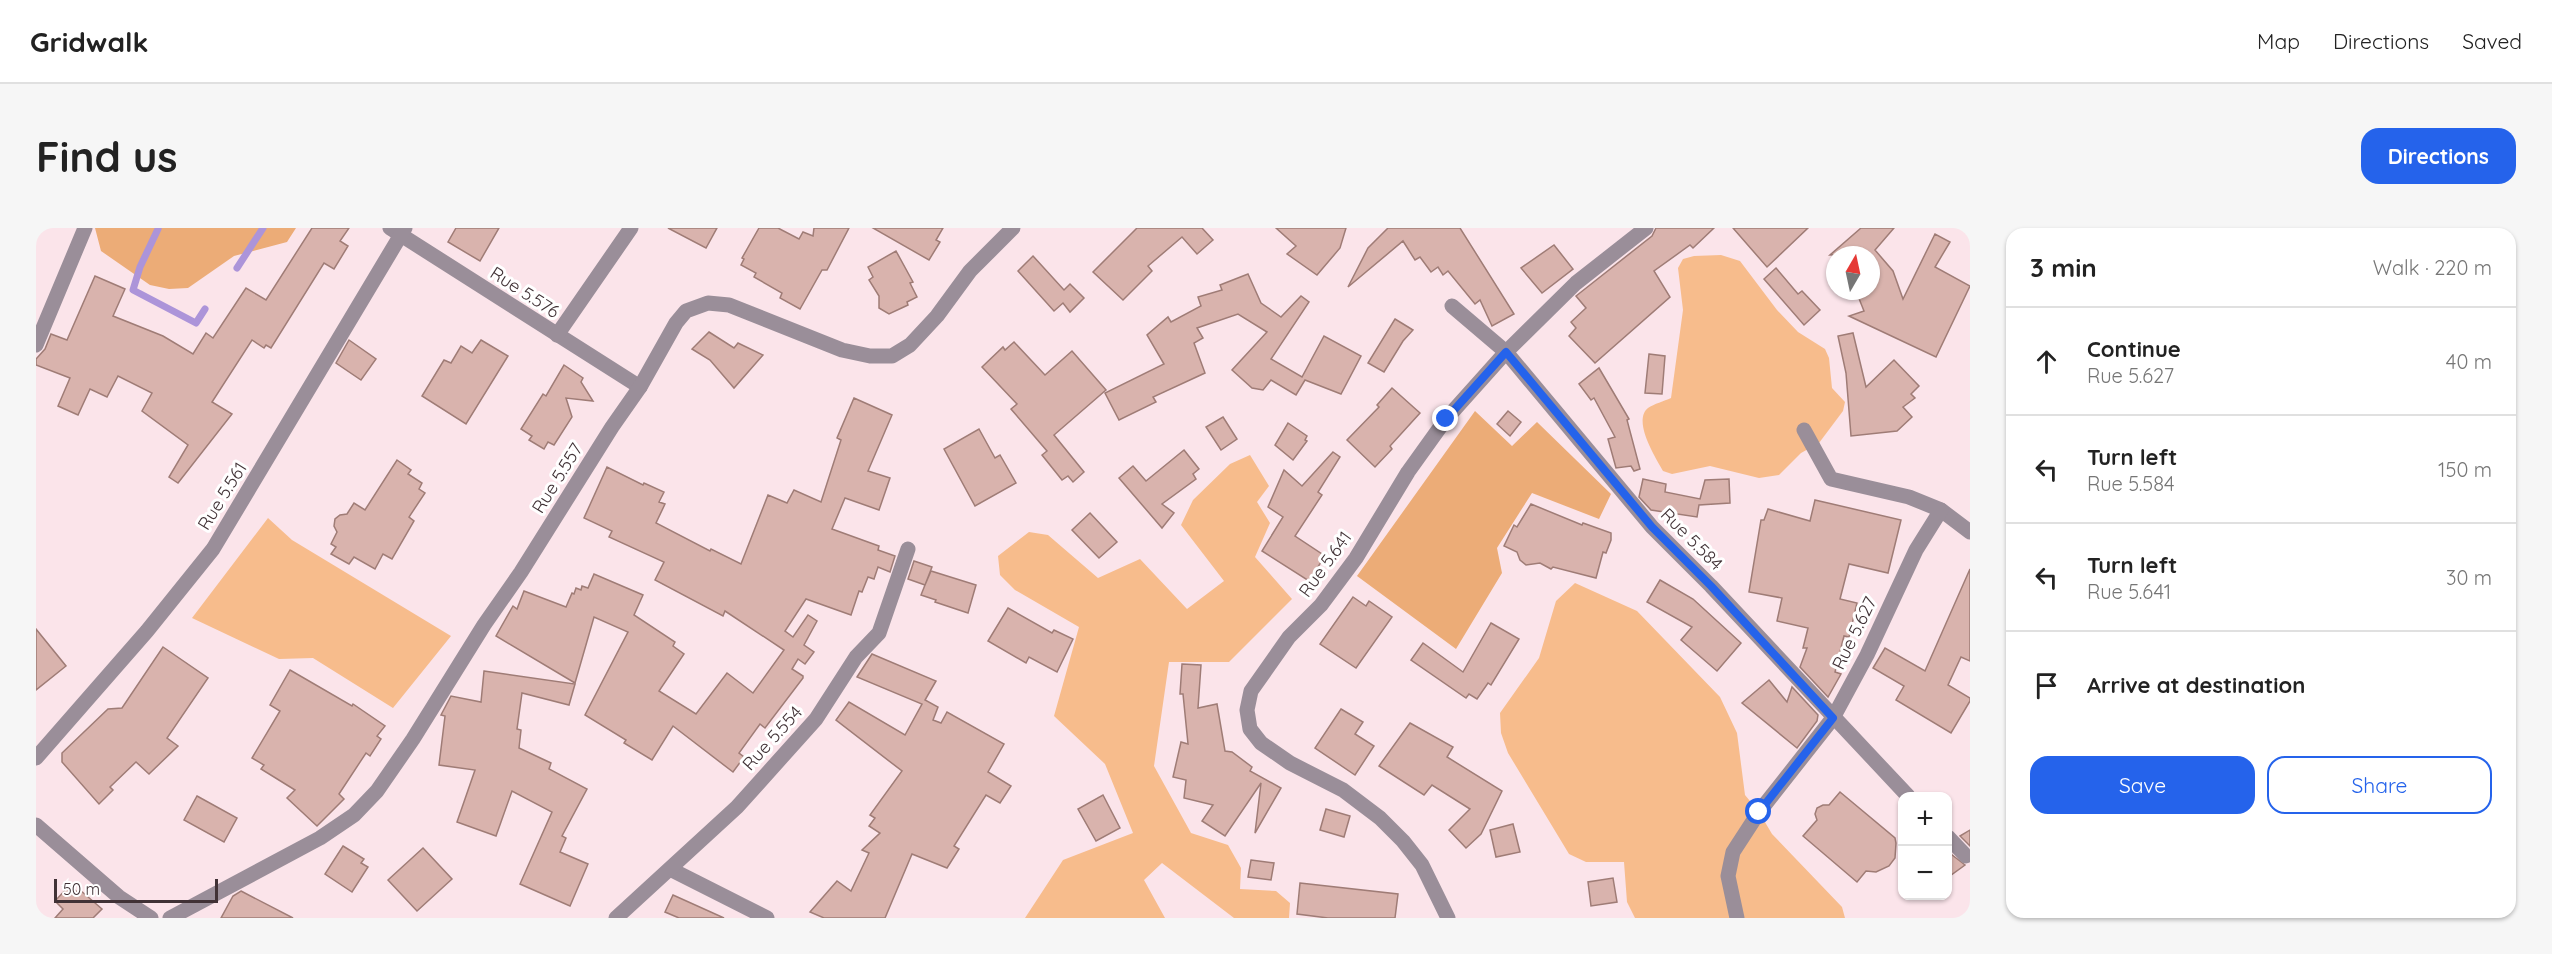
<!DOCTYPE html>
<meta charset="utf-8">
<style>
:root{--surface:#fff;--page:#f6f6f6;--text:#222;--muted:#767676;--line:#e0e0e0;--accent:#2563eb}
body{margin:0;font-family:Quicksand,sans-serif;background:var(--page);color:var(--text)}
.controls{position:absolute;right:18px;bottom:18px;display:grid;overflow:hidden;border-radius:12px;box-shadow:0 2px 4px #0004}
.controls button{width:54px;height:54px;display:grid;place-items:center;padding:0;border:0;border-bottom:2px solid var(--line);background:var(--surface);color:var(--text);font:30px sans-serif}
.compass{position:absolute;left:1790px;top:18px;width:54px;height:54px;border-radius:50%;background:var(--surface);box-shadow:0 2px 4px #0004;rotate:9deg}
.scale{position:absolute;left:18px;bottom:15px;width:164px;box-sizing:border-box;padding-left:6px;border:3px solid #413236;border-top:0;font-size:16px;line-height:21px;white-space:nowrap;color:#413236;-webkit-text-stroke:4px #fff;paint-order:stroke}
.stop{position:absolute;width:18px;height:18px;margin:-14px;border:4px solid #2563eb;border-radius:50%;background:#fff}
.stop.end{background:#2563eb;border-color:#fff;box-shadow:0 2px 6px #0008}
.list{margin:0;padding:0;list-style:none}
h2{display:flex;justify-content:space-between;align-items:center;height:78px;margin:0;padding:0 24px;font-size:26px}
h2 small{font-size:20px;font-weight:400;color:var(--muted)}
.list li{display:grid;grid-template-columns:39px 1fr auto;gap:18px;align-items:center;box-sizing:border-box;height:108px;padding:0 24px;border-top:2px solid var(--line)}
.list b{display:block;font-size:22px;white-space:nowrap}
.list p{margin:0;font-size:20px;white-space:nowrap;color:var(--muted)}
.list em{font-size:20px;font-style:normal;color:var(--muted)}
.actions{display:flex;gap:12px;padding:18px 24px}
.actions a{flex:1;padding:14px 0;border:2px solid var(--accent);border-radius:18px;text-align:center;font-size:21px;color:var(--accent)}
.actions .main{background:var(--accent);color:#fff}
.icon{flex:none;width:33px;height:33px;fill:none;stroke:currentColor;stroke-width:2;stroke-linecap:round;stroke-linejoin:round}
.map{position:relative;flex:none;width:1934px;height:690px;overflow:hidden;border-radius:18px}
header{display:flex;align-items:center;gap:36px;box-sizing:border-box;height:84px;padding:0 30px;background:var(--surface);border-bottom:2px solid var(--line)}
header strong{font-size:28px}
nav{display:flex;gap:33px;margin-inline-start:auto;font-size:21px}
.intro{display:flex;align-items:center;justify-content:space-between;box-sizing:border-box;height:144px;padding:0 36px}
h1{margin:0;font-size:42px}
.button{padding:15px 27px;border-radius:18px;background:var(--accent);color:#fff;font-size:21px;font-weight:700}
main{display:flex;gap:36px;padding:0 36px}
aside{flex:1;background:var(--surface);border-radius:18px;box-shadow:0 2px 4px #0004}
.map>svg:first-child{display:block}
</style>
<header>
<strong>Gridwalk</strong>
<nav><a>Map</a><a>Directions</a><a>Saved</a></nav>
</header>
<div class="intro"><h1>Find us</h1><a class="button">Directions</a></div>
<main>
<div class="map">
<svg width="1934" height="690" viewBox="0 0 1934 690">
<rect width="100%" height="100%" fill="#fbe4ea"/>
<g fill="#f7bc8c">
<path d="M1685,27l19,6 37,49 21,22 27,17 4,9 3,30 13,14 -2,9 -24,32 -18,10 -22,22 -20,3 -49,-12 -38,8 -9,-3c-7,-13 -31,-50 -15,-63 6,-4 16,-7 23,-10l12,-88 -5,-42 5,-9 11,-3z"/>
<path d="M1214,227l19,31 -12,16 13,21 -15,34 37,42 -63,63h-60l-15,104 37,67 37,12 13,23 -1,21 36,2 14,12 -1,15h-55l-72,-55 -18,17 21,38h-140l38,-58 70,-27 -28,-69 -51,-48 25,-89 -64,-37 -15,-15 -2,-19 31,-24 19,3 50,43 42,-19 47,50 37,-28 -43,-56 12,-25 37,-36z"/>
<path d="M232,290l24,22 159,96 -58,72 -80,-50 -34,1 -87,-41z"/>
<path d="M1539,355l62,28 83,86 17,36 8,62 14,17 13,22 70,73 3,11h-210l-8,-16 -3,-40h-38l-17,-8 -61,-101 -7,-20 -1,-20 39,-55 17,-57z"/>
</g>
<g fill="#ecac77">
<path d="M59,0h201l-9,14 -53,14 -46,32 -19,1 -19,-4 -49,-34z"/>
<path d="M1439,183l37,35 25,-24 74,72 -12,25 -67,-26 -35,55 5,25 -46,76 -99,-73z"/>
</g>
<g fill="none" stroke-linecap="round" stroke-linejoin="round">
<g stroke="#ac94d9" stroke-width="7">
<path d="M122,1l-18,38 -7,23 63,33 9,-14"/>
<path d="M201,40l26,-40"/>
</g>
</g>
<g fill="#d9b3ad" stroke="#9f7c76" stroke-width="1.5">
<path d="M276,0h37l-9,13 8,5 -14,23 -10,-6 -53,85 -5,-3 -2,3 -12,-8 -40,62 20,12 -54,69 -9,-6 19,-32 -46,-34 10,-18 -34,-17 -11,21 -17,-8 -12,26 -20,-9 12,-28 -34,-13v-6l9,-10 6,-15 16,6 28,-64 30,13 -12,27 50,20 30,18 13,-21 7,5 33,-50 20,12z"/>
<path d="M420,0h43l-19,33 -32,-19z"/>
<path d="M632,0h49l-11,20z"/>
<path d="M723,0h19l21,11 4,-7 10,4 1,-8h35l-22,42h-5l-22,39 -20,-11 2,-5 -28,-16 2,-4 -15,-8 3,-6 -2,-1z"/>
<path d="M837,0h70l-7,12 4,2 -11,18z"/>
<path d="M1101,0h65l11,12 -16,14 -15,-17 -34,29 4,5 -29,29 -30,-28z"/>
<path d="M1240,0h70l-6,20 -23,27 -30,-21 9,-8z"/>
<path d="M1352,0h72l54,86 -22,12 -12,-26 -5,4 -27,-33 -5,4 -5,-8 -7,5 -11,-15 -5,3 -12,-19 -55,46 20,-39z"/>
<path d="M1620,0h58l-21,20 -3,-3 -36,26 16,26 -75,66 -26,-27 7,-8 -5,-6 15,-14 -10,-12 76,-60z"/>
<path d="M1697,0h75l-41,39z"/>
<path d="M1825,0h33l-19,22 18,21 10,28 32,-65 15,8 -15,25 35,19 -34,71 -87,-41 15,-5 -8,-20h15v-37l-41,1z"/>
<path d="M1518,17l19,24 -31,24 -21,-25z"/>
<path d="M860,23l17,31 -3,1 7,14 -10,5 1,3 -19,9 -10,-6v-12l-10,-16 4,-3 -5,-10z"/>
<path d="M997,28l31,34 6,-6 14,14 -14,14 -7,-9 -9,8 -36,-40z"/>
<path d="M1740,40l22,26 4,-3 18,19 -16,15 -40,-46z"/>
<path d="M1212,46l13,29 20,14 20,-21 8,6 -38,57 31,18 22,-41 37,20 -20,38 -36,-14 -9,15 -25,-15 -8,10 -11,-2 -20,-18 35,-38 -29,-18 -41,14 6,10 -9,5 11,30 -52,24 3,5 -37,18 -14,-27 59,-29 -17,-29 21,-18 3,5 30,-16 -3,-9 24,-7 -2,-5z"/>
<path d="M1359,91l18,11 -10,11 -19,31 -16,-9z"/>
<path d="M673,104l25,16 4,-5 25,12 -29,33 -24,-28 -18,-11z"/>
<path d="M1817,105l13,54 28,-27 25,26 -8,8 4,4 -12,9 9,10 -15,14 -46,5 -5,-63 -8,-37z"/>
<path d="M313,112l27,19 -15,21 -25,-17z"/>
<path d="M445,112l27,16 -42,68 -44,-28 22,-36 7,3 10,-17 11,7z"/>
<path d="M978,114l31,33 27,-24 34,39 -52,45 30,37 -11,10 -5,-6 -6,4 -20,-25 5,-4 -36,-42 6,-5 -35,-37 21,-20 2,3z"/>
<path d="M1613,126l16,2 -3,38 -17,-1z"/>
<path d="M528,137l19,13 -2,4 12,19 -27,-3 6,19 -18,28 -6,-3 -4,7 -15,-9 3,-4 -11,-7 22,-35 3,2z"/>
<path d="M1563,140l30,51 -2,1 13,49 -6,2 -3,-5 -15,2 -8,-29 7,-2 -21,-39 -3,2 -12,-16z"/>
<path d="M1356,160l28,25 -30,33 2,3 -17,18 -28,-27 32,-33 -2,-2z"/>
<path d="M818,170l38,17 -24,56 22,7 -11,32 -34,-12 -13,31 47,17 -1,4 17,6 -5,16 -12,-5 -4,12 -6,-2 -6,15 -3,-1 -8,24 -45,-16 -21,32 8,6 15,-22 9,6 -13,24 10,7 -9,12 -7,-5 -6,10 11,7v2l-38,50 -5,-4 -21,29 5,4 -11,15 -60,-46 -21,34 -28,-17 2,-3 -41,-25 43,-83 -34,-15 -19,66 -79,-47 17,-30 4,3 7,-18 42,16 6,-14 2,1 2,-6 5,2 1,-4 6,2 6,-14 49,21 -9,20 41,27 -2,4 11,8 -25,37 37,23 31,-41 26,20 31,-43 -59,-39 -2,5 -68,-36 9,-18 -55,-25 3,-6 -28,-13 23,-51 36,18 1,-2 20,9 -5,10 6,2 -9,19 54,28 1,-2 30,15 27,-69 19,8 7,-13 27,12 20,-62 -4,-2z"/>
<path d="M1472,183l13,11 -11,14 -13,-12z"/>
<path d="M1187,189l14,22 -16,11 -15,-23z"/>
<path d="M1252,195l19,13 -2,4 2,1 -14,19 -18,-15z"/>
<path d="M943,201l16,29 5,-3 16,28 -41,23 -31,-57z"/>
<path d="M1148,222l15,19 -6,5 3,5 -34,25 12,9 -12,15 -43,-50 14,-12 13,15z"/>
<path d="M1297,224l7,5 -22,35 4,3 -27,41 30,20 -16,25 -47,-30 21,-34 -15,-10 16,-37 18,16z"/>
<path d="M361,232l14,10 -3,4 14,9 -3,6 6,4 -16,24 5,4 -22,38 -9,-5 -8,15 -21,-12 -5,7 -18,-10 5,-7 -5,-3 6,-12 -3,-6 1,-7 5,-4 7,-1 7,-11 11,7z"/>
<path d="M1607,251l23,5 -1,8 35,7 5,-19 24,-1 1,24 -31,2 -2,12 -46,-7 -12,-13z"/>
<path d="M1779,272l86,20 -13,53 -39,-9 -9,35 17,4 -8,34 -5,-1 -9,36 6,2 -13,23 -28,-30 7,-19h-4l5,-20 -31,-7 5,-23 -33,-6 12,-72h3l4,-11 42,12z"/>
<path d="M1495,276l51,21 1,-2 28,10v7l-5,13 -3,-1 -7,26 -43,-11 -2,2 -11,-6 -14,2 -6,-5 -3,-8 -13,-6 10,-21 3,2z"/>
<path d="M1054,285l27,29 -18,16 -27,-28z"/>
<path d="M878,333l18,6 -7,18 6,-14 45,14 -8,28 -33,-11 1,-2 -15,-5 4,-10 -17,-6z"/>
<path d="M1934,341v92l-9,-4 -13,28 22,13v3l-19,32 -55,-33 8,-14 -31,-18 12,-20 40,23z"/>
<path d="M1624,352l33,19 48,44 -24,28 -36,-31 11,-13 -45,-25z"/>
<path d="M1317,369l13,9 3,-5 23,16 -36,51 -36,-24z"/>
<path d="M972,380l44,25 2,-3 19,9 -16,33 -28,-15 -3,6 -38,-22z"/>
<path d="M1455,395l28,16 -28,46 -3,-2 -11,16 -8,-5 -3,4 -55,-38 12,-17 40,29z"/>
<path d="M0,401l30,37 -30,24z"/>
<path d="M127,419l45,31 -41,60 11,8 -29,28 -13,-12 -26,25 3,3 -14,14 -37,-42v-9l46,-44 14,-1z"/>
<path d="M836,426l64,27 -11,19 13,7 -5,13 8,3 6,-11 57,32 -16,28 23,14 -11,17 -14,-8 -32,51 5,3 -12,19 -35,-14 -27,64h-61l-14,-6 27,-31 14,10 18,-38 -7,-3 18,-17 -11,-7 6,-8 -5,-3 32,-44 -66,-51 13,-18 56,33 17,-31 -65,-27z"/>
<path d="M1146,436l19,1 -3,43 19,-4 8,47 7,1 20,15 -2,4 31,17 -26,45 6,-50 -36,53 -23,-15 11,-16 -29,-7 2,-18 -13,-3 8,-35 7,2 -5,-50h-3z"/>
<path d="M254,442l62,36 1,-2 32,22 -8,10 4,3 -11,17 -4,-3 -27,41 5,5 -27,27 -30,-28 8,-8 -34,-21 3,-4 -12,-7 28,-47 -10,-6z"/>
<path d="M448,443l91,13 -6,21 -47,-12 -5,36 4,1 -2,18 32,15 -2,6 38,20 -25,47 4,2 -6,14 28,12 -18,42 -50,-22 32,-72 -40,-21 -16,45 -39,-14 18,-52 -36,-5 6,-49 -4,-1 10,-19 30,6z"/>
<path d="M1733,452l18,22 5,-15 26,28 -1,6 -20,27 -55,-45z"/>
<path d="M1305,481l22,13 -8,12 19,12 -19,29 -40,-27z"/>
<path d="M1374,495l43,24 -6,10 55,34 -21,43 -15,14 -17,-18 21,-21 -38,-24 -8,10 -45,-29z"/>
<path d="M1804,564l55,46 1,5 -1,15 -6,8 -13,6 -10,-1 -9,11 -54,-46 14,-16 -2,-6 2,-6 6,-3h6z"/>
<path d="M1067,567l17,33 -24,13 -18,-32z"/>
<path d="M161,568l40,22 -13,24 -40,-22z"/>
<path d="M1290,581l24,7 -6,21 -24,-7z"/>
<path d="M1477,596l7,28 -24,5 -6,-27z"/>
<path d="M1934,602v16l-10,-10z"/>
<path d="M307,618l21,13 -3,4 7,4 -16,25 -27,-18z"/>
<path d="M387,620l29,31 -35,32 -29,-31z"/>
<path d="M1911,623l18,14 -18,13z"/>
<path d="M1215,632l23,3 -3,17 -23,-3z"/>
<path d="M1577,650l4,24 -26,4 -3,-24z"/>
<path d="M1264,655l98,11 -3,24h-67l-31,-4z"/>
<path d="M34,657l8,8 2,-3 22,19 -9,9h-38l8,-9 -8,-8z"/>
<path d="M205,663l52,27h-72l12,-22z"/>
<path d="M637,667l51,23h-45l-14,-6z"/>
</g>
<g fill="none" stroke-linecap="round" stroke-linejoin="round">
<g stroke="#9a8e99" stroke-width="15">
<path d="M354,0l250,159"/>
<path d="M1416,78l54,46 146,175 59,59 197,210"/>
<path d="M521,107l74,-107"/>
<path d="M0,117l49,-117"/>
<path d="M1905,282l29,22"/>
<path d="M0,530l111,-127 66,-82 192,-321"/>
<path d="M0,597l83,72 32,21"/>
<path d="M1912,609l18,19"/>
<path d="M634,641l97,49"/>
<path d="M134,690l150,-80 34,-23 23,-24 36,-52 71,-114 37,-53 91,-145 28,-40 36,-64 10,-12 22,-8 21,2 113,45 28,6h22l18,-11 27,-29 33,-45 43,-43"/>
<path d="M580,690l121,-111 79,-88 40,-62 23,-24 29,-84"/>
<path d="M1412,690l-26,-53 -19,-24 -23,-23 -37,-28 -53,-27 -29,-20 -11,-14 -3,-19 4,-19 38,-54 32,-32 35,-47 52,-86 38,-53 60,-67 70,-69 70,-55"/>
<path d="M1701,690l-9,-42 5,-24 26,-40 74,-94 34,-63 49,-105 25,-40 -32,-13 -78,-18 -27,-49"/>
</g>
</g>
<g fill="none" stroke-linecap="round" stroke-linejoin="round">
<path stroke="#2563eb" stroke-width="8" d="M1410,191l60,-67 146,175 59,59 122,132 -74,94"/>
</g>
<g text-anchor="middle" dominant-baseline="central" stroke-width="6" stroke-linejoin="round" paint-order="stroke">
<g font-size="18" fill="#413236" stroke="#fff">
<text transform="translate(489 64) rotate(33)">Rue 5.576</text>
<text transform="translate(521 250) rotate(-58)">Rue 5.557</text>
<text transform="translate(186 268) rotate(-58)">Rue 5.561</text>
<text transform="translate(1656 311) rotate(45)">Rue 5.584</text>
<text transform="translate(1289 336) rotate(-54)">Rue 5.641</text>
<text transform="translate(1818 405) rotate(-64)">Rue 5.627</text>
<text transform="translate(736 510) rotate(-48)">Rue 5.554</text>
</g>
</g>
</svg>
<div class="controls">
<button>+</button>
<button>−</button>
</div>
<svg class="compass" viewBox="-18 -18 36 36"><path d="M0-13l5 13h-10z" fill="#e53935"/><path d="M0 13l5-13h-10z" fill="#767676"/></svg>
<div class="scale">50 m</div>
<div class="stop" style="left:1723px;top:584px"></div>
<div class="stop end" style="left:1410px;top:191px"></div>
</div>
<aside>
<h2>3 min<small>Walk · 220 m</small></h2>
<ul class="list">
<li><svg class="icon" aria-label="ahead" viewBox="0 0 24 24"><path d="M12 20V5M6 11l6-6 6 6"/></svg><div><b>Continue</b><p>Rue 5.627</p></div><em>40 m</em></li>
<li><svg class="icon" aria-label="left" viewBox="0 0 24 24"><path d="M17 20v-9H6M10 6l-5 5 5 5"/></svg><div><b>Turn left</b><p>Rue 5.584</p></div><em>150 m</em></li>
<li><svg class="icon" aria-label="left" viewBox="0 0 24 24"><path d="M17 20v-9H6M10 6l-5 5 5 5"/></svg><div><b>Turn left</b><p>Rue 5.641</p></div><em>30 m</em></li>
<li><svg class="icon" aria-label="arrive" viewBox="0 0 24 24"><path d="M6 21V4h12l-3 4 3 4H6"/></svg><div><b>Arrive at destination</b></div></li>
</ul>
<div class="actions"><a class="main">Save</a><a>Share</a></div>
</aside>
</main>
